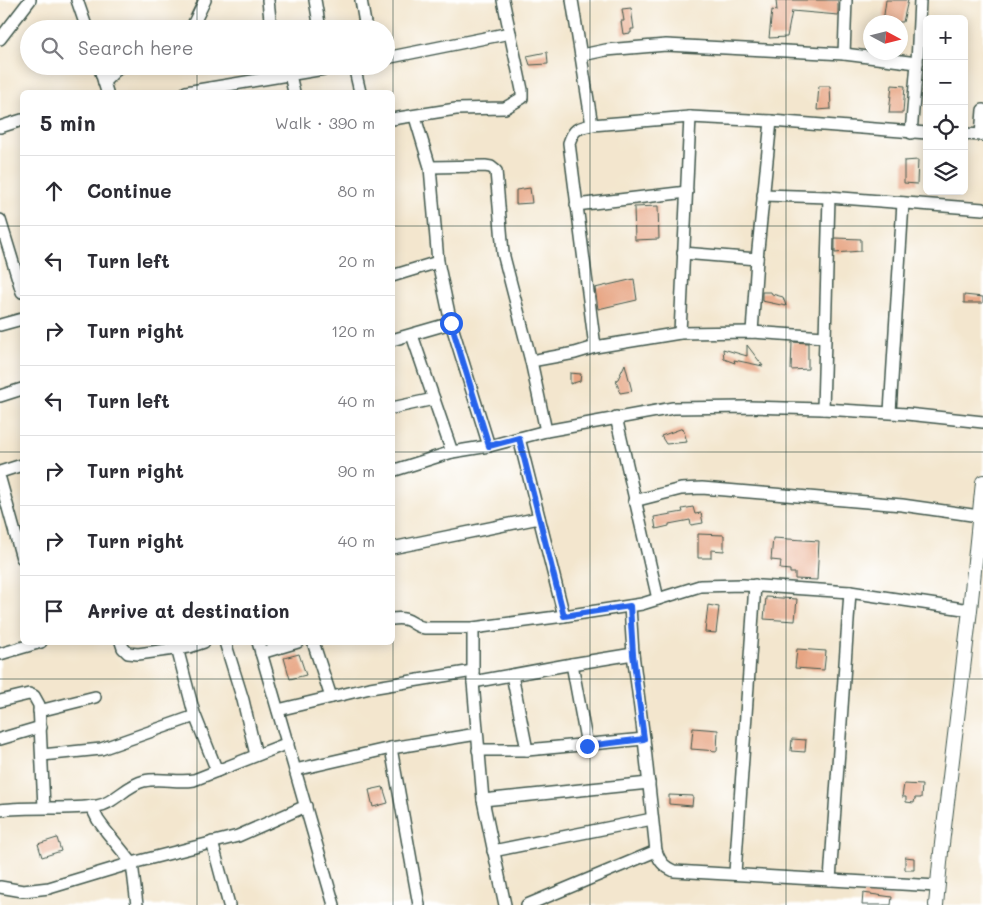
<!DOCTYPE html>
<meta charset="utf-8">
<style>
:root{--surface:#fff;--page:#f2f2f3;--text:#2b2b33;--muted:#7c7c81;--line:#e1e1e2}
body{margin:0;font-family:Mali,sans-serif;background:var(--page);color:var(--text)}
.controls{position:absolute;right:15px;top:15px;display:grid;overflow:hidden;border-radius:8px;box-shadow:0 2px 12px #0003}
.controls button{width:45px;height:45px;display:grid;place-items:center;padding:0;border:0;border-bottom:1px solid var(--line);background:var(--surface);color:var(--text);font:25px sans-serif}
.compass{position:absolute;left:863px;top:15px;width:45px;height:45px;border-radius:50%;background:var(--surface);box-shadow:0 2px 12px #0003;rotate:97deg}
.stop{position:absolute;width:15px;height:15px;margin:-11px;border:4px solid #2563eb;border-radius:50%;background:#fff}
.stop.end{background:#2563eb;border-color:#fff;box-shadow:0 1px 5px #0008}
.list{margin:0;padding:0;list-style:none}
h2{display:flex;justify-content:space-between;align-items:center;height:65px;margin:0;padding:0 20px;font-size:21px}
h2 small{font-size:16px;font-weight:400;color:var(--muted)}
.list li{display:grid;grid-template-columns:32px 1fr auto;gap:15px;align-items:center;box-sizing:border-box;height:70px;padding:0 20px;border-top:1px solid var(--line)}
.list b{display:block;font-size:19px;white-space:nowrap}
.list em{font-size:16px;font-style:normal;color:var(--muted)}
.icon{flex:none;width:28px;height:28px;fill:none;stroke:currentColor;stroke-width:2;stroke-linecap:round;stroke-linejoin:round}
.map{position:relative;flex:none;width:983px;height:905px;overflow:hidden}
.search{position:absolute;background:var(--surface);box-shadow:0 2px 12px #0003;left:20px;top:20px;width:375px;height:55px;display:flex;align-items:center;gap:12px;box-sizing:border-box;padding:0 18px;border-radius:28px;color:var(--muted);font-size:19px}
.panel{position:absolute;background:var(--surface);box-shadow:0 2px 12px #0003;left:20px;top:90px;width:375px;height:555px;border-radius:8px}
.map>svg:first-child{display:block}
</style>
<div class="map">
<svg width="983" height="905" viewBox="0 0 983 905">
<rect width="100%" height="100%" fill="#fff"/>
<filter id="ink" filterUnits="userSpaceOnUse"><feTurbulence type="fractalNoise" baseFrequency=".02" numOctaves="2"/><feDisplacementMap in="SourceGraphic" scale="10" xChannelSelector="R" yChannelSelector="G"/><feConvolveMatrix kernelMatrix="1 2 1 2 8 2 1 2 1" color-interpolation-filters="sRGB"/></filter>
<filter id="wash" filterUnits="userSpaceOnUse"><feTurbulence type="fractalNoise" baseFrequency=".0096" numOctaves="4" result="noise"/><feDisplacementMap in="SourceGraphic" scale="20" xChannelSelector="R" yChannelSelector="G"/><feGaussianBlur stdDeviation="1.12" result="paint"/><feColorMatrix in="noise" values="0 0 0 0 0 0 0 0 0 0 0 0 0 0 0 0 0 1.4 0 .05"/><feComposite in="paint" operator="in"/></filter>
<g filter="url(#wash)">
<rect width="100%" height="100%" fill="#f3e6ce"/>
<g id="blocks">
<g fill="#e7a482">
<path d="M776,0h62v15l-46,-4 -5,26 -18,1 3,-28 5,1z"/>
<path d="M886,0h22l-5,22h-20z"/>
<path d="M631,8l3,21h-3v4l-8,1 -2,-13h3l-2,-12z"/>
<path d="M547,52l1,12 -18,1 -3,-9z"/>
<path d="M892,85l13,1 -2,27h-14z"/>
<path d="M819,86h11l1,23 -14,1z"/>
<path d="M918,160l-1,24 -13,-1v-22z"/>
<path d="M530,188l2,15 -16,1v-14z"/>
<path d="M658,206l1,33 -24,1 -1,-33z"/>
<path d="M835,238l26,1v12l-26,2z"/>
<path d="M634,279l3,21 -39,9 -3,-21z"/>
<path d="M762,292h9l1,2 11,3 3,9 -24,-5z"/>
<path d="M964,295l19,2v6h-19z"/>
<path d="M792,342l16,1v26l-17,1z"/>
<path d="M747,345l16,21 -29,-6 1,3 -11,-4 -1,-10 24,7z"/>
<path d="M625,364l7,27 -12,2 -4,-13 2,-1z"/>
<path d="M570,373l11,1 -1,7 -10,3z"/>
<path d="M683,428l4,14 -21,2 -5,-8z"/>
<path d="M693,507l2,7 6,-1 2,10 -12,2 -1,-5 -21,4v2l-13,3 -2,-12 29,-5 -1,-3z"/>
<path d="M698,534l26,1v16l-13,-1v8h-13z"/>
<path d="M773,538l46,3 -2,39 -22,-1v-6h-5v-3l-10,-1 1,-8 -10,-1z"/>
<path d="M766,597l31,2 -2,22 -31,-2z"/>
<path d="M708,605l11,2 -3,26 -11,-1z"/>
<path d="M797,649l29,2 -2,19 -29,-2z"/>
<path d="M299,654l7,21 -16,4 -6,-21z"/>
<path d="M693,728l25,2 -1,21 -26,-2z"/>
<path d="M792,739l14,1 -1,12 -14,-1z"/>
<path d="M904,784l18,1 -1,13h-6l-1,5 -8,-1v-5h-4z"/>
<path d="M383,787l5,16 -15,4 -4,-17z"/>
<path d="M669,795l24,1 -1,10 -23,-2z"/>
<path d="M57,838l4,13 -19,6 -4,-13z"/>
<path d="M905,857l9,1v12h-9z"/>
<path d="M863,893l29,4 -1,8h-29z"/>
</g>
</g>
</g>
<g filter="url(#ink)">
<use href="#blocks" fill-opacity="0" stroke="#3f564b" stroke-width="1"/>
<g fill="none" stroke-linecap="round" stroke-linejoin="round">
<defs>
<g id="minor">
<path d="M77,0l10,29"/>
<path d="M268,0l3,29"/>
<path d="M315,0l5,29"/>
<path d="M361,0l5,29"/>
<path d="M572,0l20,125"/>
<path d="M191,29l14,-29"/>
<path d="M0,39l30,-39"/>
<path d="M844,54l2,-54"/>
<path d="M582,55l24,-5 60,-5 178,9 73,9"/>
<path d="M386,58l124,-25"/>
<path d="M99,66l8,26"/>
<path d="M354,66l6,26"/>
<path d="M290,75l4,17"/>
<path d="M104,82l16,-16"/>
<path d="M186,92l156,-26"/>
<path d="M415,117l15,50 8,95 13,61 38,123"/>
<path d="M392,119l64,-10 49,-1 17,-10v-8l-19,-90"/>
<path d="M0,127l22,-7"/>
<path d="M911,133l6,-70 3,-63"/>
<path d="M964,134l19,1"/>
<path d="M981,135l2,-25"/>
<path d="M430,167l55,-1 6,1 5,4 7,82 28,108 15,70"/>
<path d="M763,195l66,2 154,12"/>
<path d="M576,205l111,-13"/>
<path d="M0,220l22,72"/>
<path d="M683,253l74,6"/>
<path d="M392,276l46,-14"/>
<path d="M0,325l22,-6"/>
<path d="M752,332l5,-73 14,-138"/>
<path d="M680,333l10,-216"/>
<path d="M412,335l40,117"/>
<path d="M392,340l59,-17"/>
<path d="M595,347l-26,-204c5,-15 9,-15 23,-18l98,-8 81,4 156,12"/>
<path d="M531,361l44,-8 20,-6 85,-14 72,-1 72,5"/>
<path d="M0,396l22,-7"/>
<path d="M392,408l42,-9"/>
<path d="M823,409l6,-212"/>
<path d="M890,412l13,-209"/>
<path d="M616,417l42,182"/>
<path d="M519,438l45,178"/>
<path d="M392,471l60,-19 37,-6 57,-15 127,-23 75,-1 75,2 84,5 76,8"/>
<path d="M0,472l22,-7"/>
<path d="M0,479l22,79"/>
<path d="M634,501l47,-12 21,-1 200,17 77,11"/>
<path d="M392,548l147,-30"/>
<path d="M630,606l3,48 11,85 12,112c4,11 7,15 18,20l263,15"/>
<path d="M392,619c20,-3 19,7 33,9h48l91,-12 78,-12 58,-18 43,-1 107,7 120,18"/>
<path d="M473,628v54l10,118 22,105"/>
<path d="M121,642l2,6 5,5 10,1 51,-7 15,-5"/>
<path d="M225,642l18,58 13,55"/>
<path d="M258,642l76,263"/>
<path d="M313,642l18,55"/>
<path d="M177,648l17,65 23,58"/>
<path d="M261,653l37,-11"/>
<path d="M0,654l41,-12"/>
<path d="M572,664l15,81"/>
<path d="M512,675l15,75"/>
<path d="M473,682l99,-18 61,-10"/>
<path d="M0,701l29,-7 5,2 5,9 5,102"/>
<path d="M278,710l92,-22 103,-17"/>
<path d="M39,711l56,-14"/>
<path d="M0,739l41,-12"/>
<path d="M391,748l28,157"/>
<path d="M478,750h49l117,-11"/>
<path d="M42,755l59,-6 94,-33"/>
<path d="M295,770l96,-22 86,-14"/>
<path d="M483,800l166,-17"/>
<path d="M91,806l7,14 8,11 26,32 5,42"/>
<path d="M0,810c32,-4 65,0 97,-4 17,-2 29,-21 47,-25 16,-4 33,2 50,-1l94,-37"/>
<path d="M212,842l17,63"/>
<path d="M493,851l159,-32"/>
<path d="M735,873l20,-288"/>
<path d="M830,880l20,-288"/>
<path d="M0,887l23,4 26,-3 83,-25 106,-27 68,-30"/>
<path d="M527,905l129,-54"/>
</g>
<path id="tertiary" d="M936,905l5,-53 29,-242 13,-128"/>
</defs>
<use href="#minor" stroke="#3f564b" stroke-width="14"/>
<use href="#tertiary" stroke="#3f564b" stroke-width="16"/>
<use href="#minor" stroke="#fff" stroke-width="11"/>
<use href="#tertiary" stroke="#fff" stroke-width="14"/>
</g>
</g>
<g fill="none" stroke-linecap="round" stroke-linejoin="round" filter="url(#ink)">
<path stroke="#2563eb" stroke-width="6" d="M451,323l38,123 30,-8 45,178 66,-10 3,48 11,85 -57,7"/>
</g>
<path fill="none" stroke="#1f3d34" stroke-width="1" stroke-opacity="0.55" d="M197,0v29M393,0v905M590,0v905M786,0v905M197,66v26M0,226h22M392,226h591M0,452h22M392,452h591M197,642v263M0,679h983"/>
</svg>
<div class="controls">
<button>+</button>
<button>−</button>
<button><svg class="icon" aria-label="locate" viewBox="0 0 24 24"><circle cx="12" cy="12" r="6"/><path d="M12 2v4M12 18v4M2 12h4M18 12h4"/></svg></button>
<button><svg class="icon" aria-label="layers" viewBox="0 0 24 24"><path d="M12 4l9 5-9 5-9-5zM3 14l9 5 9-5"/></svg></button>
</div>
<svg class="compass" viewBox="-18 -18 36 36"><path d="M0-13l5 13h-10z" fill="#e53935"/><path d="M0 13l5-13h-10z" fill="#7c7c81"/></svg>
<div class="stop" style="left:451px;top:323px"></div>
<div class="stop end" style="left:587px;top:746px"></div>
<div class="search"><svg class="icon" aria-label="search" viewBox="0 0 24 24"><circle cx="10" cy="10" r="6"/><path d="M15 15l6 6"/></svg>Search here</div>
<section class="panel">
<h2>5 min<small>Walk · 390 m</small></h2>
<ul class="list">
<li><svg class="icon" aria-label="ahead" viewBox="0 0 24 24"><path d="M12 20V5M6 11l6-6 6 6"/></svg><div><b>Continue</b></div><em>80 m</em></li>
<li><svg class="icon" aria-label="left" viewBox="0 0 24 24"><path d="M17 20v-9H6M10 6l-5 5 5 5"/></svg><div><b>Turn left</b></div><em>20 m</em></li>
<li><svg class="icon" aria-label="right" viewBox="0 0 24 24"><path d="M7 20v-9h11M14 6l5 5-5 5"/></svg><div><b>Turn right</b></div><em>120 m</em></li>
<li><svg class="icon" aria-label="left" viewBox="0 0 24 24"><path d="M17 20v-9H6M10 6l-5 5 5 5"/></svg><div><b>Turn left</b></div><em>40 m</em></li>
<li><svg class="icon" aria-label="right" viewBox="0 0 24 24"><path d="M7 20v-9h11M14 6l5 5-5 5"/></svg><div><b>Turn right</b></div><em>90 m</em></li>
<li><svg class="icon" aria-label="right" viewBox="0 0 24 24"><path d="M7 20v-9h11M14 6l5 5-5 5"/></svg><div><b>Turn right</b></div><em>40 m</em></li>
<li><svg class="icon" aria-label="arrive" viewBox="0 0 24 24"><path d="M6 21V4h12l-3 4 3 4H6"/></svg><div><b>Arrive at destination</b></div></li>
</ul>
</section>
</div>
